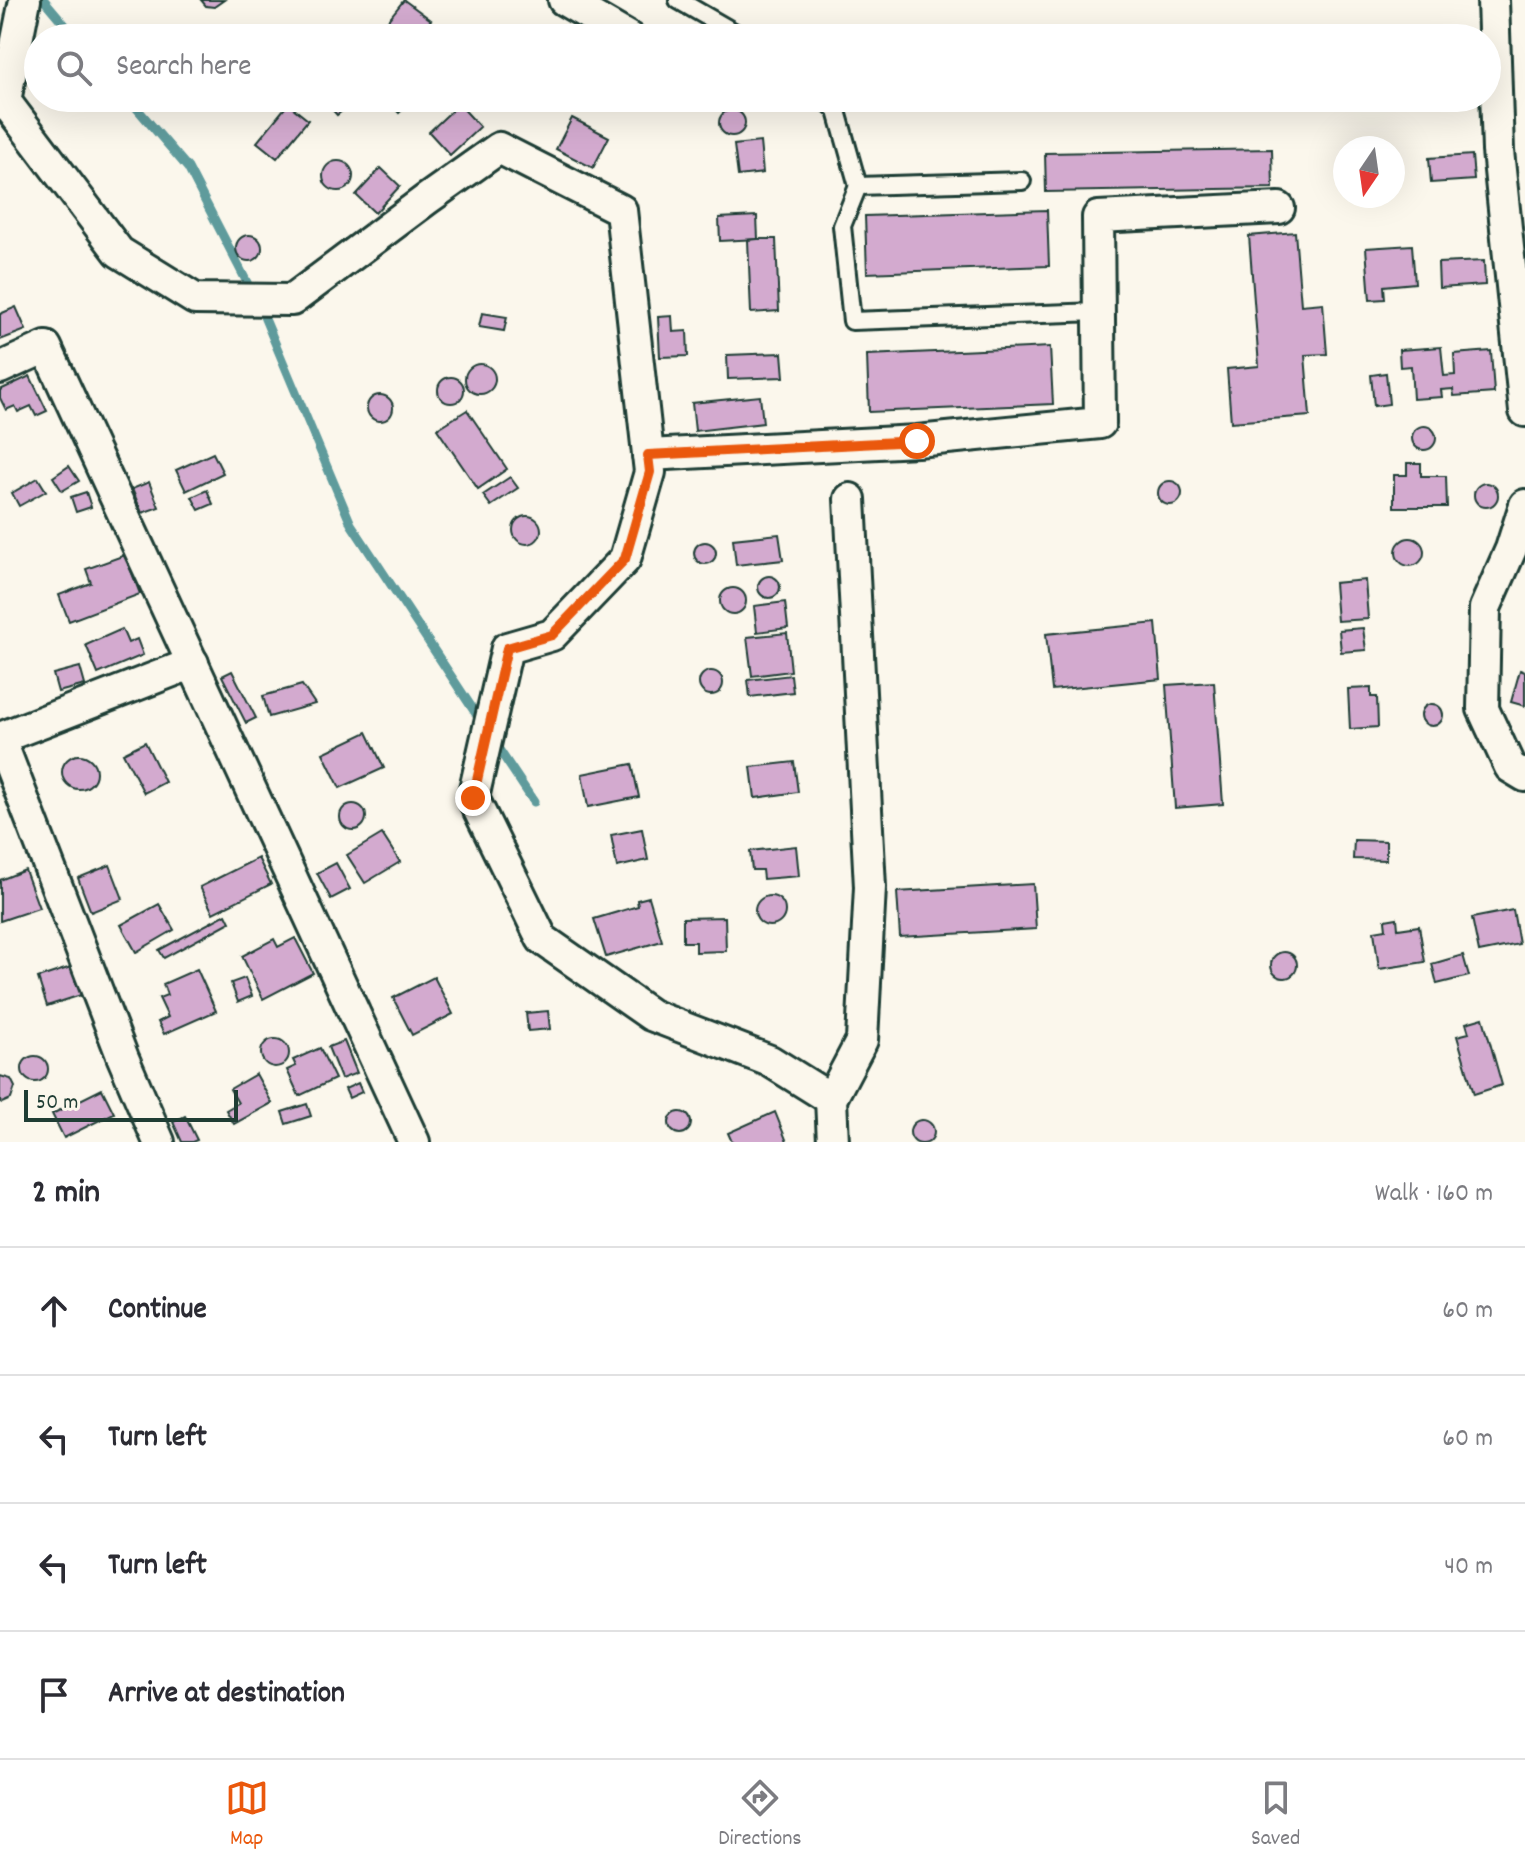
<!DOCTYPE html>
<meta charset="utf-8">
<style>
:root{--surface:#fff;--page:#f7f7f7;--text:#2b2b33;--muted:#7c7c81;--line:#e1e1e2;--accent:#ea580c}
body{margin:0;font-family:Dekko,sans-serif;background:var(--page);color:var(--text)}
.compass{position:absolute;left:1333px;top:136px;width:72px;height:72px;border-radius:50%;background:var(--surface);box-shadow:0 8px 32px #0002;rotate:193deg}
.scale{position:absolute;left:24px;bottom:20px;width:214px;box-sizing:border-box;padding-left:8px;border:4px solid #1f3d34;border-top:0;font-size:22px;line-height:28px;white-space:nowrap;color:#1f3d34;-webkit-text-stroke:6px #fbf7ec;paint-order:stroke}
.stop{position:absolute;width:24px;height:24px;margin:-18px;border:6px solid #ea580c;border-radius:50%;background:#fff}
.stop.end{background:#ea580c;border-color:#fff;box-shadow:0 2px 8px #0008}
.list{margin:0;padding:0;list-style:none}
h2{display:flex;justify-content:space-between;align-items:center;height:104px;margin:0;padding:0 32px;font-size:34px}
h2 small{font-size:26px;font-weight:400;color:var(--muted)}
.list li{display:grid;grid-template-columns:52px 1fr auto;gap:24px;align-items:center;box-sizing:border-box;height:128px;padding:0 32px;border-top:2px solid var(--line)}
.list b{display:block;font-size:30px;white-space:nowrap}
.list em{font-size:26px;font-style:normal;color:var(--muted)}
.icon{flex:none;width:44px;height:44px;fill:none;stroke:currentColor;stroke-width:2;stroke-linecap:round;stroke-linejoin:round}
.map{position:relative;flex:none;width:1525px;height:1142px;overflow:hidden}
.search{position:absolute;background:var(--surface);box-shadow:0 8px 32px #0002;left:24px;right:24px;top:24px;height:88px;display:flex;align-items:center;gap:20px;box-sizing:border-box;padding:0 28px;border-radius:44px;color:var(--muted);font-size:30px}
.sheet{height:616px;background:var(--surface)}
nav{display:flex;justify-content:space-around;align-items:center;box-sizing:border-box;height:112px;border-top:2px solid var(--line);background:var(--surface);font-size:22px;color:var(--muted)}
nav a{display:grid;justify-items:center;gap:4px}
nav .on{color:var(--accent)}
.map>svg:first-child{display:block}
</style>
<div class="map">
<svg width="1525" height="1142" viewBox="0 0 1525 1142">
<rect width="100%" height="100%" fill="#fbf7ec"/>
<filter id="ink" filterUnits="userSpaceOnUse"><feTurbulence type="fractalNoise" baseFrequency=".0125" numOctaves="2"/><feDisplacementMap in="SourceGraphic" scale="16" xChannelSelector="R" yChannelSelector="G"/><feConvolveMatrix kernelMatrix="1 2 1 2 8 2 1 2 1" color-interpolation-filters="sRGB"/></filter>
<g filter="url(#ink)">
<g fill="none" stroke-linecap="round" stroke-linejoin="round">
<g stroke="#5e9b9c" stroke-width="9">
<path d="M44,0l32,38"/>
<path d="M128,98l60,70 65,126"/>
<path d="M260,307l91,217 131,199"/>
<path d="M494,742l40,60"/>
</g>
</g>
<g fill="#d3aacf" stroke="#1f3d34" stroke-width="2">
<path d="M201,0h23l-10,7 -8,-1z"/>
<path d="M404,0l27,20 -15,18h-26l-10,-8z"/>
<path d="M322,98h36l-21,17z"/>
<path d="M385,98h29l-15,15z"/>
<path d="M288,104l20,16 -31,38 -20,-16z"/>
<path d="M459,104l21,23 -30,28 -21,-23z"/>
<circle cx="732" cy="123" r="13"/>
<path d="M572,118l37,19 -16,31 -37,-19z"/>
<path d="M760,142l3,31 -25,3 -4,-31z"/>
<path d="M1272,149l1,39 -227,4 -1,-39z"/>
<path d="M1472,155l2,25 -43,3 -2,-25z"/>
<circle cx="338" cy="176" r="15"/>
<path d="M381,168l19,18 -25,27 -19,-18z"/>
<path d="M1047,210l2,56 -182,7 -2,-57z"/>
<path d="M757,216l1,23 -38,2 -1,-23z"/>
<path d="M1295,232l6,73 22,-2 4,51 -22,1 5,61 -79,6 -4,-53 32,-3 -10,-130z"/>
<circle cx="249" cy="248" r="13"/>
<path d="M758,239h18l3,72 -28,2 -3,-73z"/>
<path d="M1412,245l3,38 -31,3 1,13 -15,1 -4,-52z"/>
<path d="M1484,261l1,24 -46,3 -1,-25z"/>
<path d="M16,307l10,23 -26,10v-26z"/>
<path d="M482,313l25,4 -3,14 -25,-4z"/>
<path d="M672,316l1,16 14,-1 1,25 -28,1 -2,-40z"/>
<path d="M1050,347l3,57 -184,8 -2,-57z"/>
<path d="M1441,347l3,29 11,-1 -1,-21 37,-3 3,42 -40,3 -1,-7 -12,1 1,7 -29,2 -2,-33 -11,1 -1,-17z"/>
<path d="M782,353l2,24 -56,2 -1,-24z"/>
<circle cx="480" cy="379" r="15"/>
<path d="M1386,373l3,31 -15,2 -3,-31z"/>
<path d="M30,376l17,35 -11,5 -5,-10 -13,6 -3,-6 -9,4 -6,-12v-8z"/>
<circle cx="451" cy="390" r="13"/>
<circle cx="380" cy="408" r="13"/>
<path d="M760,396l3,27 -68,8 -3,-28z"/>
<path d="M467,410l40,59 -29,20 -41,-60z"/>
<circle cx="1424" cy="438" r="12"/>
<path d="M213,453l10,20 -37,18 -10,-21z"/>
<path d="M1407,463h14v13h25l1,31h-53v-32h13z"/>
<path d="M69,466l10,15 -17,10 -9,-14z"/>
<path d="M510,477l8,11 -27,18 -8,-11z"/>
<path d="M38,478l8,13 -27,15 -7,-13z"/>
<circle cx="1170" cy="493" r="12"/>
<path d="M149,482l10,25 -17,6 -10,-24z"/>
<circle cx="1486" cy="495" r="12"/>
<path d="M207,490l6,14 -14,6 -7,-13z"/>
<path d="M86,492l5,15 -15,5 -5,-15z"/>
<circle cx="527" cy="530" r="14"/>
<path d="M779,534l4,26 -47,5 -3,-26z"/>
<circle cx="1410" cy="552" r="14"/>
<circle cx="705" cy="553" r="11"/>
<path d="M125,555l15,39 -71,27 -10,-26 32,-12 -5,-14z"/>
<circle cx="769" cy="587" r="11"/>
<path d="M1365,580l3,39 -31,2 -3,-38z"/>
<circle cx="733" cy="601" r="13"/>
<path d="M785,602l3,26 -31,4 -3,-26z"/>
<path d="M1156,623l5,56 -109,11 -6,-56z"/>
<path d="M1363,628l3,22 -25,2 -2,-22z"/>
<path d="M122,629l6,14 9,-4 6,16 -45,19 -12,-29z"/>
<path d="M787,633l4,38 -39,5 -5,-39z"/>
<path d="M80,667l5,18 -27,7 -5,-18z"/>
<path d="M1520,670l5,2v34l-14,-4z"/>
<circle cx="711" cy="683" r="12"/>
<path d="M232,671l24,47 -10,5 -24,-47z"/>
<path d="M791,675l2,17 -43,5 -2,-17z"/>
<path d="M1214,682l9,122 -48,4 -9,-123z"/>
<path d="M302,685l13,19 -46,13 -6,-21z"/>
<path d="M1371,688v9h6l1,30 -28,2 -2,-40z"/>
<circle cx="1432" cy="715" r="11"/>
<path d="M367,732l17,36 -44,20 -17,-35z"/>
<path d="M145,742l20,40 -21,11 -21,-40z"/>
<circle cx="79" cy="772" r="17"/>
<path d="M794,762l4,30 -43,6 -4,-31z"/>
<path d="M632,764l7,33 -51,10 -6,-33z"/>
<circle cx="353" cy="817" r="13"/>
<path d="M642,829l6,31 -31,7 -6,-32z"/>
<path d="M382,834l18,28 -35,21 -18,-28z"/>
<path d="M1354,840l32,1v19l-33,-1z"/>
<path d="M796,846l3,30 -36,3 -1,-9h-10l-2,-19z"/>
<path d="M258,858l13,26 -58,29 -13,-26z"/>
<path d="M336,863l14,26 -19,10 -14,-26z"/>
<path d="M110,865l13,34 -32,13 -13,-34z"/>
<path d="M25,870l14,38 -39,13v-41z"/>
<path d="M1033,884l3,45 -136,8 -3,-45z"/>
<circle cx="770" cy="911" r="15"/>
<path d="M649,897l13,44 -56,16 -12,-38 44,-13 -1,-6z"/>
<path d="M159,904l15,26 -38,22 -15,-27z"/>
<path d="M1513,910l6,34 -40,8 -7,-34z"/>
<path d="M226,914l4,8 -66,36 -5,-8z"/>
<path d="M725,917l1,34 -30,1v-10h-13v-24z"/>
<path d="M1397,918l1,11 21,-3 6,36 -46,7 -5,-38 12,-2 -1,-9z"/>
<path d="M295,938l18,35 -50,26 -21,-43 32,-17 4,8z"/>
<circle cx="1284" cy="965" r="13"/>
<path d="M1463,955l6,21 -32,8 -5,-20z"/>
<path d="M74,966l10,28 -37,12 -9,-28z"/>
<path d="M197,969l19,42 -52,23 -6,-12 10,-5 -9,-19 8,-3 -4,-11z"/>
<path d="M434,977l19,37 -41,21 -19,-37z"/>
<path d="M245,978l7,18 -14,6 -7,-19z"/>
<path d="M548,1011l2,18 -22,2 -2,-18z"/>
<path d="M1483,1018l19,67 -28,9 -17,-58 12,-3 -3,-10z"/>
<circle cx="275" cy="1053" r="14"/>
<path d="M344,1041l13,32 -16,6 -13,-32z"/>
<path d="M320,1048l15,31 -36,17 -12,-26 9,-4 -3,-6z"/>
<circle cx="35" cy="1069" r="13"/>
<path d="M256,1074l16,29 -38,21 -8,-14 12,-7 -8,-14z"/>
<path d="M0,1076l11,3 4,8 -4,12 -9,4 -2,-1z"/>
<path d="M358,1083l4,9 -13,6 -4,-9z"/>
<path d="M102,1089l12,24 -50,25 -12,-24z"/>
<path d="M307,1104l4,12 -25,8 -4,-12z"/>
<path d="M775,1112l12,30h-55l-4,-9z"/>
<circle cx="680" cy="1123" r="11"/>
<path d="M185,1116l12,24 -5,2h-10l-9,-20z"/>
<circle cx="922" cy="1132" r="12"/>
</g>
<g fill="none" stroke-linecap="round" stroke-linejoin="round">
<defs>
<g id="service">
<path d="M678,0l66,38"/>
<path d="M824,98l13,13 21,75 164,-5"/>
<path d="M858,186l-16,40 10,95 247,-9"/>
</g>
<g id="minor">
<path d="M25,0l-20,101 114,151 76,47 97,1 135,-101 72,-51 122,62 29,262 -25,87 -73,76 -45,13 -34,150 69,141 109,76 119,46 61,38"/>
<path d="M564,0l65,38"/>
<path d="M1493,0l5,151 27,260"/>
<path d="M0,368l46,-21 368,795"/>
<path d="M648,455l269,-14 183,-18 -2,-206 181,-9"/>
<path d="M1525,505l-14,44 -26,59 -2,101 27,58 15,9"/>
<path d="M0,738l193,-75"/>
<path d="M0,739l123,319 36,84"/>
<path d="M833,1142l-2,-43 31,-59 8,-153 -20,-388"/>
</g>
</defs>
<use href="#service" stroke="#1f3d34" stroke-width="22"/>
<use href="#minor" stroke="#1f3d34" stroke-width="36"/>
<use href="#service" stroke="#fbf7ec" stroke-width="16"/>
<use href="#minor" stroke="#fbf7ec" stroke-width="30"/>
</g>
</g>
<g fill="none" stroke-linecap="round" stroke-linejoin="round" filter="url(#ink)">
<path stroke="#ea580c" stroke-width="10" d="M473,798l34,-150 45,-13 73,-76 25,-87 -2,-17 269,-14"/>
</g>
</svg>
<svg class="compass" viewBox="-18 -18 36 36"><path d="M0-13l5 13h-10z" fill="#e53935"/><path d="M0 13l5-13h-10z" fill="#7c7c81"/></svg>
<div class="scale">50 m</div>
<div class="stop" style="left:917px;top:441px"></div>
<div class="stop end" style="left:473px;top:798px"></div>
<div class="search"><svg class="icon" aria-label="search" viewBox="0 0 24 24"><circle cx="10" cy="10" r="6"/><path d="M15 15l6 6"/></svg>Search here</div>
</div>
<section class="sheet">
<h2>2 min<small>Walk · 160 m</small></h2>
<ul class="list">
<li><svg class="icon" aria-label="ahead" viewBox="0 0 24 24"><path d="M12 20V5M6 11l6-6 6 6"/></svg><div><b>Continue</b></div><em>60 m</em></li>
<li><svg class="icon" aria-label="left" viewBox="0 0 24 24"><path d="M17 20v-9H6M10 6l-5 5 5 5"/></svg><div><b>Turn left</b></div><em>60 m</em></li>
<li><svg class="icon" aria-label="left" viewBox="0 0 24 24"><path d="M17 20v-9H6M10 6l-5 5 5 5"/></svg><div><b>Turn left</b></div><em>40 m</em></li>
<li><svg class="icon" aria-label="arrive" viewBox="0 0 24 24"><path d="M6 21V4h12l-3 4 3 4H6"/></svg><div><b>Arrive at destination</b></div></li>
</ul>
</section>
<nav>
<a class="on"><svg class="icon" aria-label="map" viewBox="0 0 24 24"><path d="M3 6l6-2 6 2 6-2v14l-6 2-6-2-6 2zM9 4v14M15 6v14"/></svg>Map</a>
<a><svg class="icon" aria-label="directions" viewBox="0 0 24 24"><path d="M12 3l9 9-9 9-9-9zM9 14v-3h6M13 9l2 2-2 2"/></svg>Directions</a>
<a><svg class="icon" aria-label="saved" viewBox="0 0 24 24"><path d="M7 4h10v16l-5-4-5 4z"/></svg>Saved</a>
</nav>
